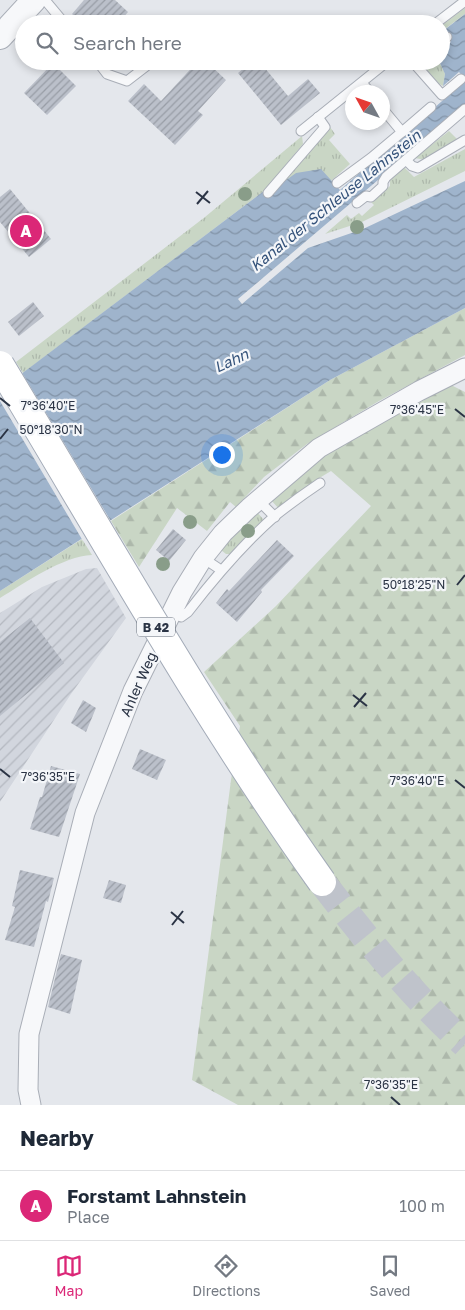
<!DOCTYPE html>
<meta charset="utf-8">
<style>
:root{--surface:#fff;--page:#f2f2f3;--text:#1f2937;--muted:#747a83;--line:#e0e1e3;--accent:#db2777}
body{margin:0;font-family:"Golos Text",sans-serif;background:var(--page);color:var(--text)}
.compass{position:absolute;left:345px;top:85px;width:45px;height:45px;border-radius:50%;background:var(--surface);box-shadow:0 2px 8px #0003;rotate:310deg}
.you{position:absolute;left:221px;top:454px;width:18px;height:18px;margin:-12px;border:4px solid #fff;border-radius:50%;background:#1a73e8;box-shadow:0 0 0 8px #1a73e833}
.badge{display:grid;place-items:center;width:32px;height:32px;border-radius:50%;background:var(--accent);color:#fff;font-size:16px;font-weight:700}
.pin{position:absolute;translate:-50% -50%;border:2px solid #fff;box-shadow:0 1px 5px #0006}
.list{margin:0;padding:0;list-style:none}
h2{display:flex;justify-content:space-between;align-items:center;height:65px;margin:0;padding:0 20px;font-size:21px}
h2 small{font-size:16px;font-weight:400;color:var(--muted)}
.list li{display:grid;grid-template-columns:32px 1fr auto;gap:15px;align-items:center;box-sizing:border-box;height:70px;padding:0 20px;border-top:1px solid var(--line)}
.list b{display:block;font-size:19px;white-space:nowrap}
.list p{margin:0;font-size:16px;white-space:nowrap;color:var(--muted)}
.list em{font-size:16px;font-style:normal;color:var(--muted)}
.icon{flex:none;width:28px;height:28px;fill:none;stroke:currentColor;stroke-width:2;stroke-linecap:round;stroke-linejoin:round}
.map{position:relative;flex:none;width:465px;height:1105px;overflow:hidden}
.search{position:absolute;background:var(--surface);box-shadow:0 2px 8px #0003;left:15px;right:15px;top:15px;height:55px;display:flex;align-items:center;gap:12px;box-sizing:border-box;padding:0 18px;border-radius:28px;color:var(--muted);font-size:19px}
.sheet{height:135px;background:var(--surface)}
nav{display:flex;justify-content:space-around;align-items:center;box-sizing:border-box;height:70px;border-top:1px solid var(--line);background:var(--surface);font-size:14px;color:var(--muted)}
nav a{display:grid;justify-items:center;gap:2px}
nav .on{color:var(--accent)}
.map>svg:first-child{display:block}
</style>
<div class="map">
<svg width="465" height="1105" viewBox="0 0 465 1105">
<defs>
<pattern id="industrial-furrows" width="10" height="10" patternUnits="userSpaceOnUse" patternTransform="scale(1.25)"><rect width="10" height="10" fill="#d2d6de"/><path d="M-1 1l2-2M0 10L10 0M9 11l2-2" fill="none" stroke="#b4b8c0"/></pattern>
<pattern id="grass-tufts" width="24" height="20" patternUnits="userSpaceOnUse" patternTransform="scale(1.25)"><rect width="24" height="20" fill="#c9d6c5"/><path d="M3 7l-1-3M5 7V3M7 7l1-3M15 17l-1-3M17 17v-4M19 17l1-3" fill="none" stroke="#adb8ab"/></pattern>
<pattern id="forest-firs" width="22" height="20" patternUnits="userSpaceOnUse" patternTransform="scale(1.25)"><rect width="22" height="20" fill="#c9d6c5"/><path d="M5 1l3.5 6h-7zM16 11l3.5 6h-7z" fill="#adb8ab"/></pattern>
<pattern id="water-waves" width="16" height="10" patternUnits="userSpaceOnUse" patternTransform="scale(1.25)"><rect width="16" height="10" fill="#9fb4cc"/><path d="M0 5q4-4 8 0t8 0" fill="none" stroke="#8293a7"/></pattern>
<pattern id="building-hatch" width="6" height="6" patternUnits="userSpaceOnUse" patternTransform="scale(1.25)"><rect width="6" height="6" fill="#bbc0ca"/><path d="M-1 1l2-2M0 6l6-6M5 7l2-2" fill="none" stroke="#989da6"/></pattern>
</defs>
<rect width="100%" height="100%" fill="#e4e7ec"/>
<path fill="url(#industrial-furrows)" d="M97,568l29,50 -55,76 -71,108v-189l42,-26 44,-18z"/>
<g fill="url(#grass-tufts)">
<path d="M465,8v6l-24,18v-6z"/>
<path d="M426,61h13l6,13 -2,12 -7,-4 -15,-18z"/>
<path d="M330,127l5,7 -6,6 21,24 -19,17 -11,-12 -43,19z"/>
<path d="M449,131l9,9 -33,20 -10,-2z"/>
<path d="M302,136l1,8 -39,47 -241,182 -7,-11 189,-145z"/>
<path d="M465,149v22l-103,51 -37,12 22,-19 4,4 8,-6 3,3 12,-11 -3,-3 19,-16v-7l14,-12 10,10z"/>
<path d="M256,511l8,9 -33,34h-5l-5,-4z"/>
<path d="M82,539l10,16c-29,1 -67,28 -92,43v-7z"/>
</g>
<g fill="url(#forest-firs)">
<path d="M465,308v47l-86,46 -72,43 -43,33 -28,30 -6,-5 -23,29 -30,-23 -38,59 -28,-46 219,-141z"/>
<path d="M451,385l14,7v713h-227l-46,-25 39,-300 9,-54 -36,-54 72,-66 95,-100 -40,-35 -15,9 -36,30 -9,-10 28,-25 26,-20z"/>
</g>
<g fill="url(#water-waves)">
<path d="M465,14v65l-6,-7 -16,14 2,-12 -6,-13h2v-11l10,-8 -8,-11z"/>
<path d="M465,81v25l-227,193 4,5 66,-56 55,-19 102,-48v127l-135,72 -330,211v-201l264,-199 4,2 28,-20 25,-4 19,21z"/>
</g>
<path fill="#e4e7ec" d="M21,371l91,152 -29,18 -83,-140v-14z"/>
<g fill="url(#building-hatch)">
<path d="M84,0h31l13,12 -10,12h-35l-11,-10z"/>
<path d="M198,61h8l20,19 -28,31 5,4 -28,30 -47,-44 16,-17 17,17z"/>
<path d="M252,61h7l29,35 20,-17 12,14 -39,32 -43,-52z"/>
<path d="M53,63l23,23 -29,29 -23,-22z"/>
<path d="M10,189l41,50 -22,18 -29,-35v-25z"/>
<path d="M33,302l11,14 -25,20 -11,-14z"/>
<path d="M173,529l13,11 -17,21 -13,-11z"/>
<path d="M277,540l17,16 -33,34 1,2 -25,30 -21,-19 11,-14 2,2z"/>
<path d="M30,618l34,45 -64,53v-74z"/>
<path d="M83,700l13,8 -10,24 -15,-9z"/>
<path d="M140,749l26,11 -9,20 -25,-11z"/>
<path d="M51,766l29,8 -21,63 -29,-8 10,-32h2z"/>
<path d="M20,870l34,8 -6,24 -2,-1 -12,46 -29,-7 10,-33 -3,-1z"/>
<path d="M109,880l17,5 -5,18 -18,-5z"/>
<path d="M61,954l21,6 -12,54 -22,-7z"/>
</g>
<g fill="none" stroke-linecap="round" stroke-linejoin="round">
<path stroke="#bfc3cb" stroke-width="28" stroke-dasharray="28 14" stroke-linecap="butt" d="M322,882c44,57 90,113 143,162"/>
<defs>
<g id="service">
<path d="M45,0l20,24"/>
<path d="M435,24l30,-23"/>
<path d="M441,42l6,-5"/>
<path d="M97,61l10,13 20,7 26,-20"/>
<path d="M412,61l30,34 19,-16"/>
<path d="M362,83l8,9"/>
<path d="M301,131l87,-70"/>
<path d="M402,132l29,-25"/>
<path d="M406,160l6,6 6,2 47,-28"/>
<path d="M337,183l34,-25 31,-26 -20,-24"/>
<path d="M268,193l57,-66 -7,-10"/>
<path d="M357,203l9,-7 5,1 12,-11v-4l3,-5 79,-68"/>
<path d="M258,500l17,17"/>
<path d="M203,558l18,12"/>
<path d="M172,613l9,4 7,-5c27,-35 55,-68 88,-97 14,-11 29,-22 44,-32"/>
</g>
<path id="minor" d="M31,1105l-3,-15 1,-56 56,-221 48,-122 49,-99 21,-34 20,-25 26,-25 70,-60 100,-57 46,-23"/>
<path id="tertiary" d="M0,37l34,-37"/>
</defs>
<use href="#service" stroke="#a9aeb7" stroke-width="11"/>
<use href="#minor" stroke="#a9aeb7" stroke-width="21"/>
<use href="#tertiary" stroke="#a9aeb7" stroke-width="26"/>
<use href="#service" stroke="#f7f8fa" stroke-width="9"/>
<use href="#minor" stroke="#f7f8fa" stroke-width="19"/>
<use href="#tertiary" stroke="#f7f8fa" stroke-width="24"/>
<defs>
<path id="primary-bridge" d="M0,365c105,174 204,351 322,517"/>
</defs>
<use href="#primary-bridge" stroke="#a3abb8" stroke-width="30" stroke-linecap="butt"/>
<use href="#primary-bridge" stroke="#fff" stroke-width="28"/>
</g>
<g fill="#899d89">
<circle cx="245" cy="194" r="7"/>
<circle cx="357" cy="227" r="7"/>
<circle cx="190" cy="522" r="7"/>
<circle cx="248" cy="531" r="7"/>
<circle cx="163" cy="564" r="7"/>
</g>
<path fill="none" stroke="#2b3445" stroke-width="2" d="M196,192l14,11M197,204l11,-13M0,398l10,8M455,409l10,8M0,439l8,-10M457,585l8,-10M353,695l14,11M354,707l12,-14M0,769l10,8M455,780l10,8M171,912l13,11M172,925l11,-14M391,1097l9,8"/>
<g text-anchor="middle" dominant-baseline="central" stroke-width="4.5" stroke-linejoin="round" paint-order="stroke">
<rect fill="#f4f6f9" stroke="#676e7b" stroke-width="1" x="137" y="617.5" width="38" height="19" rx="4"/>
<g font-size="12" font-weight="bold" fill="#2b3445">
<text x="156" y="627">B 42</text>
</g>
<g font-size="14" fill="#2b3445" stroke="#f4f6f9">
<text transform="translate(138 684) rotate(-66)">Ahler Weg</text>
</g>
<g font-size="15" font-style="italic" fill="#34527a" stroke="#f4f6f9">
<text transform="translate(335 200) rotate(-39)">Kanal der Schleuse Lahnstein</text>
<text transform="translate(231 360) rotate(-25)">Lahn</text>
</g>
</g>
<g font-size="12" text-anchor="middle" fill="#2b3445" stroke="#f4f6f9" stroke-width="4.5" stroke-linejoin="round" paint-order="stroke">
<text x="48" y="410">7°36'40"E</text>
<text x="417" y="414">7°36'45"E</text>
<text x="51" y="434">50°18'30"N</text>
<text x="414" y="589">50°18'25"N</text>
<text x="48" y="781">7°36'35"E</text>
<text x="417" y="785">7°36'40"E</text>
<text x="391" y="1089">7°36'35"E</text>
</g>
</svg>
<svg class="compass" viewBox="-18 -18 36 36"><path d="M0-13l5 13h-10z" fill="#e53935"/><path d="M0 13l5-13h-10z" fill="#747a83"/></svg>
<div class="you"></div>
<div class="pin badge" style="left:26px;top:231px">A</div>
<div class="search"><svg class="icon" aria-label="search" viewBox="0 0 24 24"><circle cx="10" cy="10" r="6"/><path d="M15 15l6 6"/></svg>Search here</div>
</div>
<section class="sheet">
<h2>Nearby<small></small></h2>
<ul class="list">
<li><span class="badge">A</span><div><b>Forstamt Lahnstein</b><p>Place</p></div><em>100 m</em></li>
</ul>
</section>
<nav>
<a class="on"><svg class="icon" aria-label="map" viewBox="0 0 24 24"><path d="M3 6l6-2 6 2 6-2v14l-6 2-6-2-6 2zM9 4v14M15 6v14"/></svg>Map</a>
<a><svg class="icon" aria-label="directions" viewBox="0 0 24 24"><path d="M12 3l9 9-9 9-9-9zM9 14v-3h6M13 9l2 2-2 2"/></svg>Directions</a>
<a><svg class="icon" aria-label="saved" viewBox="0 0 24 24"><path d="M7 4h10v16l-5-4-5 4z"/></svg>Saved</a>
</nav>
